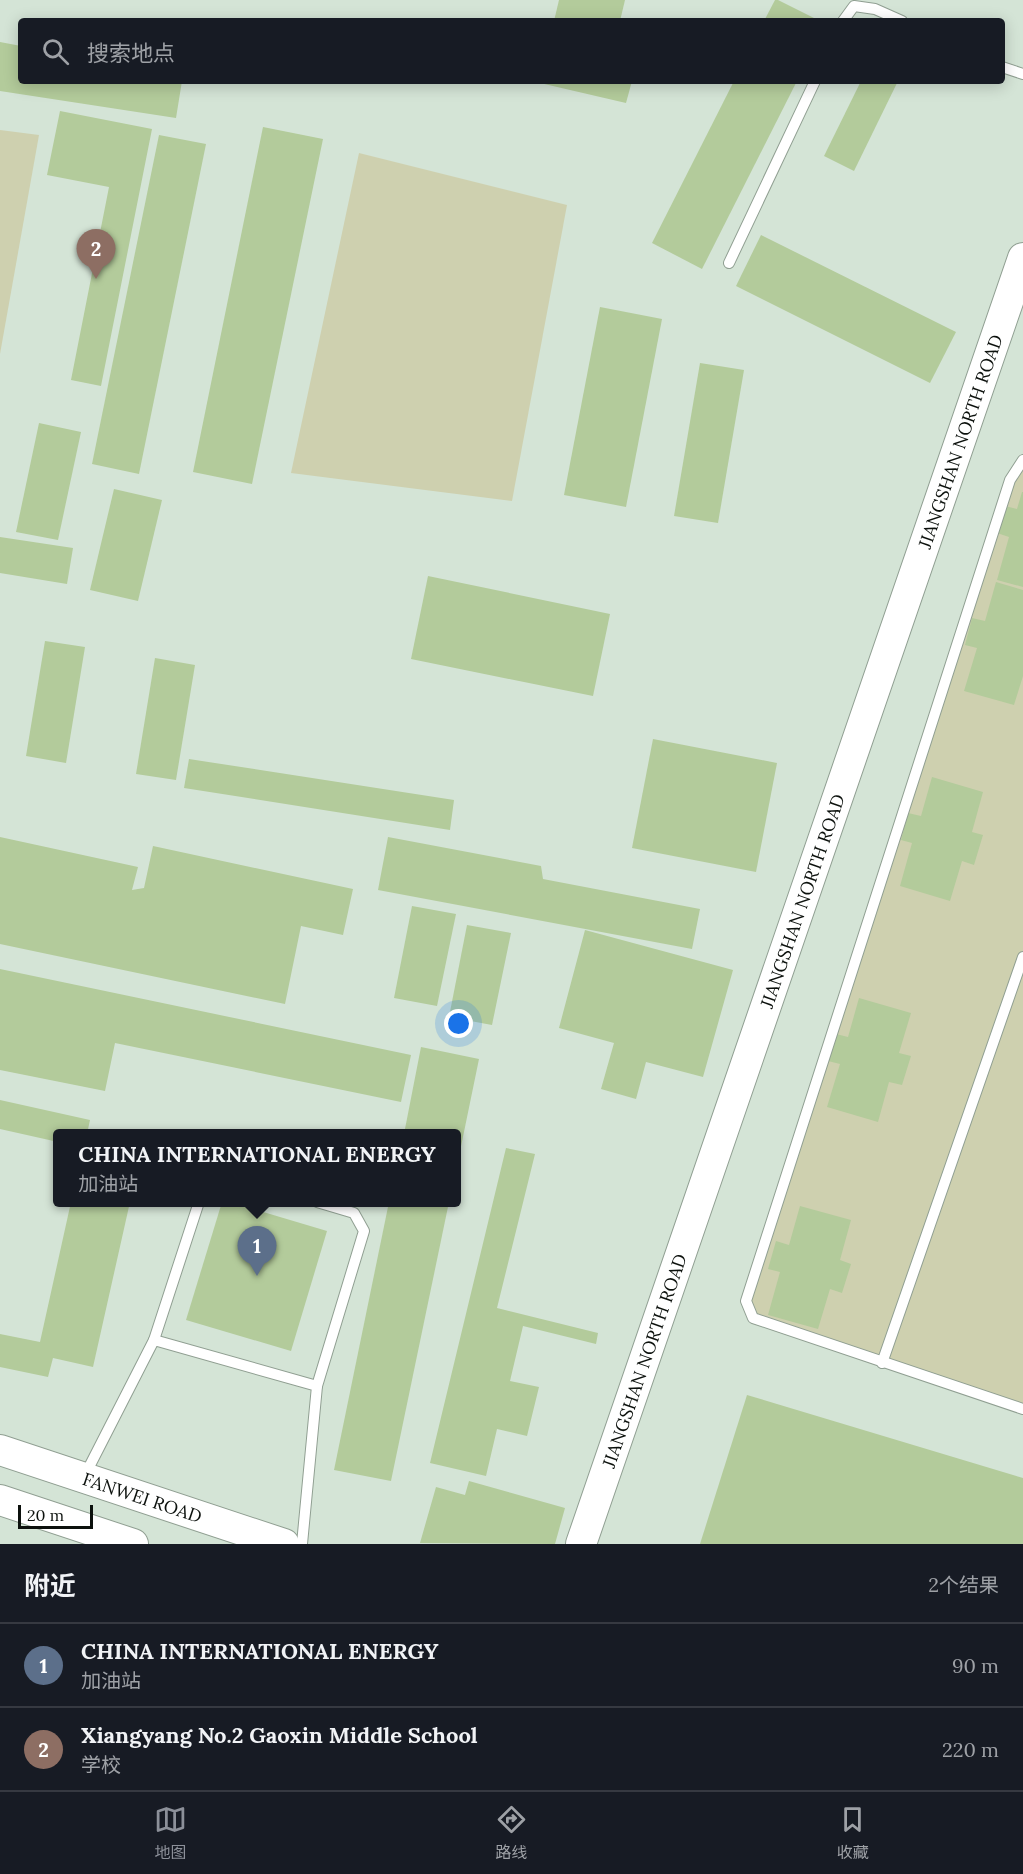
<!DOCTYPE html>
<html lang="zh">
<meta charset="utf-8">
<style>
:root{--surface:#171b24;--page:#20242c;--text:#f1f3f6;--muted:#9ea1a6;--line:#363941;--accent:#8c9099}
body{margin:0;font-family:Lora,"Noto Sans SC",serif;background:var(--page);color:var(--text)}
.scale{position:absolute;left:18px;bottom:15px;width:75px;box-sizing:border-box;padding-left:6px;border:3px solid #0c110d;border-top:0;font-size:16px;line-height:21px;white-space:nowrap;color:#0c110d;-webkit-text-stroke:4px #fff;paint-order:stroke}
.you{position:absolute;left:459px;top:1024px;width:21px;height:21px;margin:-15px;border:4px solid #fff;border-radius:50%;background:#1a73e8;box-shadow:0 0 0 9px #1a73e833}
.badge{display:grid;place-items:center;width:39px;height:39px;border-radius:50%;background:var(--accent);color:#fff;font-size:20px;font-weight:700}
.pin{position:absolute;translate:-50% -50px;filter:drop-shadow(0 2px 3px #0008)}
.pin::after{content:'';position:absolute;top:32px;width:21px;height:18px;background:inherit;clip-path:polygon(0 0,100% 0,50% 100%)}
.popup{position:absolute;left:53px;top:1129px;width:408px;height:78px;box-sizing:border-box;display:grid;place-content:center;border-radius:6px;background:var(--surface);filter:drop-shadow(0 2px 4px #0005);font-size:20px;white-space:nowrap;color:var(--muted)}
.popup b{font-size:22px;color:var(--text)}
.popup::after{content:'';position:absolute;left:50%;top:100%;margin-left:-12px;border:12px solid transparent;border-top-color:var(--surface)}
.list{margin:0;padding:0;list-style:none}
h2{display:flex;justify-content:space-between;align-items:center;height:78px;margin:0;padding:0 24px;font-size:26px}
h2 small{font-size:20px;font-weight:400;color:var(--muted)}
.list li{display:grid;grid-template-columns:39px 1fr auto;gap:18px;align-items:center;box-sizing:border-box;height:84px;padding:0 24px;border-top:2px solid var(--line)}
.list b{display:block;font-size:22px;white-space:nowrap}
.list p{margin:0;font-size:20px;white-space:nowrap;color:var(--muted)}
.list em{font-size:20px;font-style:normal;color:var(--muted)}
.icon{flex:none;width:33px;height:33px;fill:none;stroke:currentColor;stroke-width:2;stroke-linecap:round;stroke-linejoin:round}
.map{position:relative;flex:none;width:1023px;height:1544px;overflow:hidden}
.search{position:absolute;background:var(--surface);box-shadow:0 3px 15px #0003;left:18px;right:18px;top:18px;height:66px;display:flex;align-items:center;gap:15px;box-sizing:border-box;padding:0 21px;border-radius:6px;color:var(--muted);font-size:22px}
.sheet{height:246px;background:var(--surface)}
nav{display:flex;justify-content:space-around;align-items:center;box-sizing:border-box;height:84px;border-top:2px solid var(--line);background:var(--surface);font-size:16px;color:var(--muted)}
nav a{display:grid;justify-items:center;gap:3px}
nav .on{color:var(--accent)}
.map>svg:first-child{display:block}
</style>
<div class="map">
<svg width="1023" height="1544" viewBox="0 0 1023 1544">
<rect width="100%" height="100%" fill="#d4e4d6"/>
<g fill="#ced0af">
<path d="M0,130l39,5 -39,219z"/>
<path d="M359,153l208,52 -55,296 -221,-28z"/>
<path d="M1023,460v949l-270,-91 -7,-17 264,-821z"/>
</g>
<g fill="#b3cb9b">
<path d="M559,0h66l-5,21h-66z"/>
<path d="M775,0h3l42,21h-56z"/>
<path d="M0,42l21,4v35h161l-6,37 -176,-27z"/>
<path d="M540,81h92l-6,22 -86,-20z"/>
<path d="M734,81h63l-95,188 -50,-26z"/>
<path d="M861,81h37l-44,90 -30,-15z"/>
<path d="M60,111l92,18 -51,257 -30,-6 38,-193 -62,-12z"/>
<path d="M263,127l60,12 -71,345 -59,-12z"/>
<path d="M159,135l47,9 -67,330 -47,-10z"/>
<path d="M761,235l195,97 -26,51 -194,-97z"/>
<path d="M600,307l62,12 -36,188 -62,-12z"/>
<path d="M700,363l44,7 -26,153 -44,-7z"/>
<path d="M39,423l42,9 -23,108 -42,-8z"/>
<path d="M114,489l48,11 -24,101 -48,-11z"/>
<path d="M1022,492h1v95l-26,-7 12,-43 -12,-4 8,-27 12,3z"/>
<path d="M0,537l73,11 -6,36 -67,-11z"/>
<path d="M428,576l182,38 -17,82 -182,-37z"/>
<path d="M996,582l27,8v86l-9,29 -50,-14 13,-43 -12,-3 7,-27 13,3z"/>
<path d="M45,641l40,6 -19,116 -40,-7z"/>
<path d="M155,658l40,7 -19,115 -40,-6z"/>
<path d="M653,739l124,24 -21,109 -124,-24z"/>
<path d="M189,759l265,41 -4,30 -266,-42z"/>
<path d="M932,777l51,15 -11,40 11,3 -9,30 -12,-4 -12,40 -50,-15 12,-43 -11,-3 7,-27 13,3z"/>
<path d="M0,837l138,30 -6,23 12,-2 9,-42 200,43 -10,46 -42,-9 -16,78 -285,-60z"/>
<path d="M388,837l153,29 2,13 157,30 -8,40 -314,-59z"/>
<path d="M412,906l44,8 -19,92 -43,-8z"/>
<path d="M467,925l44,8 -19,92 -43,-8z"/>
<path d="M585,930l148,40 -30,107 -57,-15 -10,37 -35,-10 13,-46 -55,-15z"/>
<path d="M0,969l411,86 -10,47 -286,-59 -10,48 -105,-21z"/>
<path d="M859,998l52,15 -12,40 12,3 -9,29 -13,-3 -11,40 -51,-15 13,-43 -12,-3 8,-27 12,3z"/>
<path d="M421,1047l58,12 -21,102 -1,-27h-53z"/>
<path d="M0,1100l90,20 -3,14h-29v8l-58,-13z"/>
<path d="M506,1148l29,6 -38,154 101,25 -2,11 -73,-18 -13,55 29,6 -12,49 -30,-7 -11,47 -56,-13z"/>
<path d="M71,1202h59l-37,165 -40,-9 -5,19 -48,-10v-33l40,8z"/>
<path d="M222,1202h8l97,29 -36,120 -105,-31z"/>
<path d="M389,1202h60l-58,279 -57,-11z"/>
<path d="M800,1206l51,14 -11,40 11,4 -9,29 -12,-4 -12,40 -50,-14 12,-43 -12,-3 8,-28 13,4z"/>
<path d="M747,1395l276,83v66h-323z"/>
<path d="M469,1481l96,27 -10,36 -135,-1 16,-56 29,8z"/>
</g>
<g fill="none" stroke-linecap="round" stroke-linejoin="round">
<defs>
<g id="lane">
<path d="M843,21l11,-15 21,3 27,12"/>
<path d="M1002,67l21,7"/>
<path d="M729,263l86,-182"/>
<path d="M1023,460l-13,20 -264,821 7,17 270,91"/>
<path d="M154,1340l45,-138"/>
<path d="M882,1363l141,-406"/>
<path d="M317,1386l47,-155 -10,-18 -37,-11"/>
<path d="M85,1475l69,-135 163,46 -15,158"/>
</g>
<g id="secondary">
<path id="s1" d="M0,1450l284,94"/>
<path d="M0,1500l133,44"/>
<path id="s2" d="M581,1544l442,-1286"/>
</g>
</defs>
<use href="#lane" stroke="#909f92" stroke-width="12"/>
<use href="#secondary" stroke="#909f92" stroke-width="32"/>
<use href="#lane" stroke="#fff" stroke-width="10"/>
<use href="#secondary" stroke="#fff" stroke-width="30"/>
</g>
<g text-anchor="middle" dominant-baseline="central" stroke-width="4.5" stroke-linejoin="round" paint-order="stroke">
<g font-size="18" fill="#0c110d" stroke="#fff">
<text stroke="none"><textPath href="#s2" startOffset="1166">JIANGSHAN NORTH ROAD</textPath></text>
<text stroke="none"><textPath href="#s2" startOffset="680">JIANGSHAN NORTH ROAD</textPath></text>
<text stroke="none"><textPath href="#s2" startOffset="194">JIANGSHAN NORTH ROAD</textPath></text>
<text stroke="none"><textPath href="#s1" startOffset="150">FANWEI ROAD</textPath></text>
</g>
</g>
</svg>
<div class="scale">20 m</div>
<div class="you"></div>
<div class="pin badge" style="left:257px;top:1276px;background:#5c6f8a">1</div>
<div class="popup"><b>CHINA INTERNATIONAL ENERGY</b>加油站</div>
<div class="pin badge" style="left:96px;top:279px;background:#8d6e63">2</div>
<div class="search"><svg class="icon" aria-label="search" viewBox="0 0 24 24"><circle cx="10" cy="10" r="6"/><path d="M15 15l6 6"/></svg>搜索地点</div>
</div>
<section class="sheet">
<h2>附近<small>2个结果</small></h2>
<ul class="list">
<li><span class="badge" style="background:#5c6f8a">1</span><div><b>CHINA INTERNATIONAL ENERGY</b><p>加油站</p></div><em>90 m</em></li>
<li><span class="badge" style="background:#8d6e63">2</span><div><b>Xiangyang No.2 Gaoxin Middle School</b><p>学校</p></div><em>220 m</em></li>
</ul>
</section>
<nav>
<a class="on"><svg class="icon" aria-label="map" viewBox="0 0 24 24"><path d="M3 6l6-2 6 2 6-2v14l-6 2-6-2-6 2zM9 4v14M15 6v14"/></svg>地图</a>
<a><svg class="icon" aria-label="directions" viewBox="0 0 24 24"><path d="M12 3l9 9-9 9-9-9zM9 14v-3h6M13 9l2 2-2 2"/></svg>路线</a>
<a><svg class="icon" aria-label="saved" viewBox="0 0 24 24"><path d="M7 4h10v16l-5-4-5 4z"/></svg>收藏</a>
</nav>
